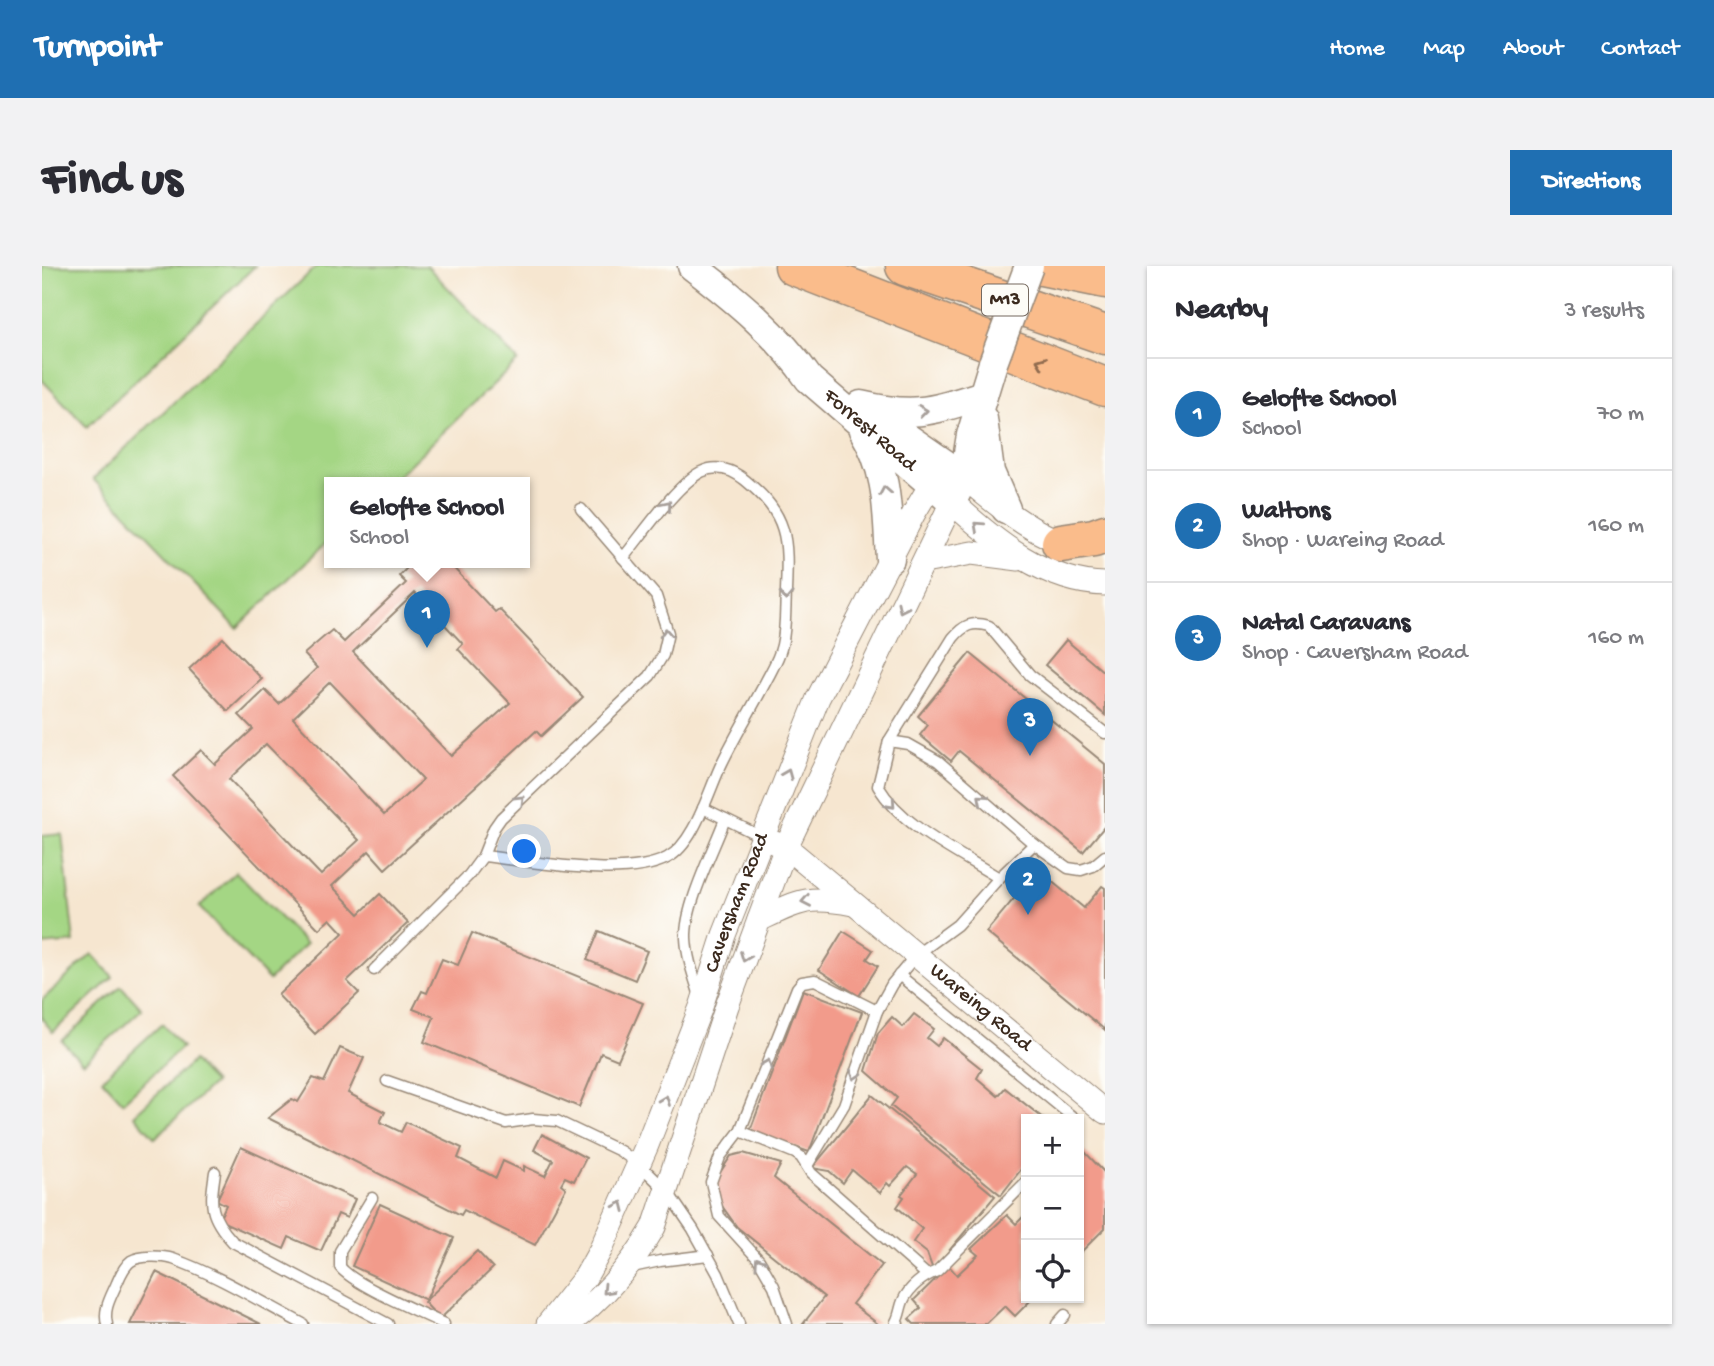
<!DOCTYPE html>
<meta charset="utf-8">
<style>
:root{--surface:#fff;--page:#f2f2f3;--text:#2b2b33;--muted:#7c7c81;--line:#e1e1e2;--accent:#1f6fb2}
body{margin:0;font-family:"Gochi Hand",sans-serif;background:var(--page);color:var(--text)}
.controls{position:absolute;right:21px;bottom:21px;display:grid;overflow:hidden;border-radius:0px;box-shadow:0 2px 5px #0004}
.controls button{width:63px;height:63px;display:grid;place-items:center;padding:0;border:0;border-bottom:2px solid var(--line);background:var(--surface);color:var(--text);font:35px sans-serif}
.you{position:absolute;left:483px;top:586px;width:24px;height:24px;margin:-18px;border:5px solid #fff;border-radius:50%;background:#1a73e8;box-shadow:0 0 0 10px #1a73e833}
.badge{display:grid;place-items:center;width:46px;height:46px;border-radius:50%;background:var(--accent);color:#fff;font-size:23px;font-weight:700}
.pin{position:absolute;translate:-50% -58px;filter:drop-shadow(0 2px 4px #0008)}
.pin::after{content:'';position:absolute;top:37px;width:24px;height:21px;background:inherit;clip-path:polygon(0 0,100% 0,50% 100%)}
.popup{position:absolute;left:282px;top:211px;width:206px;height:91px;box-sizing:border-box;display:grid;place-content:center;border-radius:0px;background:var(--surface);filter:drop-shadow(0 2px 5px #0005);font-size:23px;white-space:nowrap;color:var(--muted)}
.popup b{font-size:26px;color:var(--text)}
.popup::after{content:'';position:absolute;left:50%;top:100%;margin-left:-14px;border:14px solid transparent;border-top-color:var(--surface)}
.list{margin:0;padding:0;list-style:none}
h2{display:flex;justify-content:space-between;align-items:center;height:91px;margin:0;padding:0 28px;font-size:30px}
h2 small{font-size:23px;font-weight:400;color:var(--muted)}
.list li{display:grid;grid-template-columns:46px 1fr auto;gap:21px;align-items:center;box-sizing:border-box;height:112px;padding:0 28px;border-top:2px solid var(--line)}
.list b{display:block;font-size:26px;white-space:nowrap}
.list p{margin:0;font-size:23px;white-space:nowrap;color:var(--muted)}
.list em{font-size:23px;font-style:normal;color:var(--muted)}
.icon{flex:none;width:38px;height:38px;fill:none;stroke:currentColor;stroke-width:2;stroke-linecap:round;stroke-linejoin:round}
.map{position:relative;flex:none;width:1063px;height:1058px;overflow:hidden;border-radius:0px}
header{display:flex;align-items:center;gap:42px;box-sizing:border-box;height:98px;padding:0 35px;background:var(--accent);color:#fff}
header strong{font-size:33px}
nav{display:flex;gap:38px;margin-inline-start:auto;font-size:24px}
.intro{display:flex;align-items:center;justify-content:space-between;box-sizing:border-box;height:168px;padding:0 42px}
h1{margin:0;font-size:49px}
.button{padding:18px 32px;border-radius:0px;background:var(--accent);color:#fff;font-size:24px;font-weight:700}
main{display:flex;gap:42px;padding:0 42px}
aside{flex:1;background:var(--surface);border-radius:0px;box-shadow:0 2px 5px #0004}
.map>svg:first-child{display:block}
</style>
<header>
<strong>Turnpoint</strong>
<nav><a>Home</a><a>Map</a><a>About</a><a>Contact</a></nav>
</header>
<div class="intro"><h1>Find us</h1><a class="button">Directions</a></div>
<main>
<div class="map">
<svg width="1063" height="1058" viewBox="0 0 1063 1058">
<rect width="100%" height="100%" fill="#fdfcf7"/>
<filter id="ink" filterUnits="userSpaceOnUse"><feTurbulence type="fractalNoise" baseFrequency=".0143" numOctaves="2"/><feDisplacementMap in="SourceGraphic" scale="14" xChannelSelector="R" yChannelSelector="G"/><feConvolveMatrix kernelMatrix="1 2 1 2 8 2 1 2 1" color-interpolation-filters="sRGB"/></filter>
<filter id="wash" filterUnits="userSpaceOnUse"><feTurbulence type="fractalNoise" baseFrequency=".00686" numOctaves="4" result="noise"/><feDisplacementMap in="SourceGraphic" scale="28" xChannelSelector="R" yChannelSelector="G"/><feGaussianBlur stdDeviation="1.57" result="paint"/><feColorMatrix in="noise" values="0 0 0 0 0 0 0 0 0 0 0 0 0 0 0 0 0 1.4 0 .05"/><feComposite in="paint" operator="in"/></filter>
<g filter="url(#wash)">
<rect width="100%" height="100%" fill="#f6e6d0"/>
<g fill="#a4d684" stroke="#708051" stroke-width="2">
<path d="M0,0h213l-168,161 -45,-47z"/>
<path d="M275,0h110l91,95 -127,121h-62v58l-92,88 -144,-149z"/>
<path d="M20,568l12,108 -32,3v-109z"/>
<path d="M194,606l70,72 -37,36 -70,-73z"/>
<path d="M50,688l21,23 -60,55 -11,-13v-19z"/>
<path d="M79,720l21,23 -59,54 -21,-22z"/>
<path d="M120,758l20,23 -59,55 -21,-23z"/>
<path d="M151,795l21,22 -59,55 -21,-23z"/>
</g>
<g id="blocks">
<g fill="#f29b8b" fill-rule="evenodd">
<path d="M371,296h35l47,50 4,-3 84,88 -42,39 -5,-5 -151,138 -16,-18 -37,35 27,28 21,-20 28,29 -61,58 12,12 -44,41 -37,-39 65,-62 -13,-14 -11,10 -146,-153 28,-26 14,14 38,-35 -14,-14 26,-25 14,14 38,-36 -13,-14 28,-24 12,12 62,-59 -7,-7zM373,327l48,51 -5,5 52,54 -59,53 -98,-104zM288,416l93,98 -39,35 -91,-97zM224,478l93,96 -38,35 -92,-96z"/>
<path d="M181,372l39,41 -34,32 -39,-42z"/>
<path d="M1024,374l39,33v42l-60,-50z"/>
<path d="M928,387l135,111v62l-22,26 -124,-101 -8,10 -31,-26 8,-10 -10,-9z"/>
<path d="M996,604l46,38 18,-22 3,2v142l-119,-98z"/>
<path d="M557,665l48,20 -12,29 -48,-20z"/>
<path d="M801,665l30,19 -6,9 11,7 -19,30 -40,-26z"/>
<path d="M430,667l171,70 -25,57 -17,-7 -22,54 -155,-65 10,-25 -21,-8 9,-18 5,2 15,-34 16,6z"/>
<path d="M761,724l59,22 -53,140 -59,-21z"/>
<path d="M872,748l20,15 -7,9 10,8 6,-8 39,31 -5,9 21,18 7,-8 39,31h-18v44l-25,32 -110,-89 6,-8 -31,-27 12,-38 14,-16 11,10z"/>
<path d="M298,782l24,10 -16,35 37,19 -5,10 21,10 5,-10 56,26 -4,10 38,20 7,-17 21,10v-5l21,10 8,-16 -19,-10 8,-16 44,24 -12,23 -9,-4 -4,7 5,4 -31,57 -71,-35 -3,5 -193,-97 24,-19 6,3 15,-24 11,4z"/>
<path d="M830,829l123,101 -62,74 -6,-17 -14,-11 9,-13 -25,-22 7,-10 -3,-2 16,-21 -10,-7 -17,19 -3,-3 -7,10 -28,-23 -9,13 -14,-12 -17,-3z"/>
<path d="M199,881l114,52 -8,19 -9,-4 -17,37 -32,-14 -5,12 -65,-29 7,-15 -9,-5z"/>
<path d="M1039,882l24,25v55l-26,26v-104z"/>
<path d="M701,887l38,11 -7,14 108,87 -30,39 26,20h-75l21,-27 -87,-70 -20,-28 -2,-19 16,-24z"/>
<path d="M338,938l74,34 -28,62 -74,-34z"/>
<path d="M984,948v84h7l-18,18 -10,-10 -19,18h-72l-5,-5 12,-11 -7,-8 35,-34 8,9 21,-20 -7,-6 36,-34 9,9z"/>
<path d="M435,985l16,17 -53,51 -16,-17z"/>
<path d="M114,1006l105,52h-131z"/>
</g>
</g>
</g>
<g filter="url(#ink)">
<use href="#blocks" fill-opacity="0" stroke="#988877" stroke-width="2"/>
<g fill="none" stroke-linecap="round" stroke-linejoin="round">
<defs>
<g id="service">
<path d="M847,475l19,3 30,17 96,83 34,24 13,2 12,-4 12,-10"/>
<path d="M661,542l59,29"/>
<path d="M441,590c49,5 141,24 184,2 28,-14 42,-69 55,-95 13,-27 29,-53 43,-80 6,-12 14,-24 17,-38 4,-17 3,-36 4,-53 2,-54 3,-76 -41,-112 -12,-10 -28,-16 -44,-8 -26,14 -58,62 -78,86"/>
<path d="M957,612c-40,-25 -97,-51 -121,-92l11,-45 64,-103c11,-13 19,-17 36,-12l41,49 75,58"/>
<path d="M332,704l95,-95 14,-19 11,-28 7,-10 149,-142 13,-21 5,-22 -12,-37 -75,-87"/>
<path d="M857,709l176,144"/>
<path d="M658,730c-6,-19 -13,-38 -14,-58 -1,-33 27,-87 39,-119"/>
<path d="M345,815l119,42 27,-4 24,2 63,30 19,13 28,27 26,38 25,45 21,50"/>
<path d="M698,865l55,22 6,4 10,16 116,102"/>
<path d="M765,900l37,-61 33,-94 15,-27 24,-29 41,-30 42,-47 35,-34"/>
<path d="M173,906c-5,33 -6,44 18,70l155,82"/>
<path d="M330,932l-32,53v16c14,18 80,45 104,57"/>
<path d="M590,1001l28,-6 48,-6"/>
<path d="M65,1058c-4,-15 4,-27 10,-41 3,-7 7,-17 14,-22 9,-6 32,-5 42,-2 45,16 88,43 130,65"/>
<path d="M745,1058l-13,-38 -15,-26 -40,-44 -8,-34 9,-25 20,-26 57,-143 5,-6 13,-2 62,31"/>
<path d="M856,1058l-2,-2c4,-7 4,-14 7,-21 6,-14 21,-25 34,-30l89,-89"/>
<path d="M1015,1058l8,-9"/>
</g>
<g id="minor">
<path d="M922,211c28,24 72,61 109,68"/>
<path d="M882,296l48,-9 47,6"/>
<path id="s1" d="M733,577l11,4 319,265"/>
<path d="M717,654c40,-19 49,-25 94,-16"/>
<path id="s2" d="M506,1058l38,-48 15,-27 46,-104 54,-138 23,-72 94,-237 96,-185 18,-30"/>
<path d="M527,1058c35,-27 63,-59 85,-97l73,-221 59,-159 166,-345c42,39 94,81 153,82"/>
</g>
<g id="tertiary">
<path id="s3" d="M650,0c43,33 86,68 117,113l143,123 12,-25 7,-42 22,-72"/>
<path d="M819,139c55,13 70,6 122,-10"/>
<path d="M941,153l7,53 16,37"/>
<path d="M847,159l75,52"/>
<path d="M821,164c26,42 24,82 27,129"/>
</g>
<g id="motorway">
<path d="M752,0l311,121"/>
<path d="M863,0l200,69"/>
<path d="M999,0l64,13"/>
<path d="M1019,277l33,-5 11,-4"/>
</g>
</defs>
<use href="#service" stroke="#988877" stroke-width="13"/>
<use href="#minor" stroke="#988877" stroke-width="25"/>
<use href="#tertiary" stroke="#988877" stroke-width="31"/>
<use href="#motorway" stroke="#988877" stroke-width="41"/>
<use href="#service" stroke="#fff" stroke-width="10"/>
<use href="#minor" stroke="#fff" stroke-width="23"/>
<use href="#tertiary" stroke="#fff" stroke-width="28"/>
<use href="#motorway" stroke="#fabc8b" stroke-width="38"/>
<defs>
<path id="tertiary-bridge" d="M951,97l36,-97"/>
</defs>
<use href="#tertiary-bridge" stroke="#988877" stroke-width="31" stroke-linecap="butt"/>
<use href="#tertiary-bridge" stroke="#fff" stroke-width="28"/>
</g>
<defs><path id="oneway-chevron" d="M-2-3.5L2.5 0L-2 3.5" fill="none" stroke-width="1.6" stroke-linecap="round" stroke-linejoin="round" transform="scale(1.75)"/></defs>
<use stroke="#916c4f" href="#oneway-chevron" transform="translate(999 96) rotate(-159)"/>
<g stroke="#a79f9a">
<use href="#oneway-chevron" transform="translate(881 145) rotate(-7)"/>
<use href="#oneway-chevron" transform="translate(843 225) rotate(-100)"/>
<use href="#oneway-chevron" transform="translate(625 239) rotate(-50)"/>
<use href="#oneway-chevron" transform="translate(936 260) rotate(-138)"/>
<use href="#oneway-chevron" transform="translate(744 330) rotate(92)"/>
<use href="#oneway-chevron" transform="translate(860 342) rotate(115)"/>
<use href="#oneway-chevron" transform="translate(624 367) rotate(-93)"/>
<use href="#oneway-chevron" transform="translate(745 508) rotate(-68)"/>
<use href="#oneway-chevron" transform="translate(940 533) rotate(-139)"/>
<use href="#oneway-chevron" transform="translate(478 534) rotate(-44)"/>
<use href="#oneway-chevron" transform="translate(849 538) rotate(48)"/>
<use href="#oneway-chevron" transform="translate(764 635) rotate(169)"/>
<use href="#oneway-chevron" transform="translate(703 691) rotate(111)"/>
<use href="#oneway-chevron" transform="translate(725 798) rotate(-68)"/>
<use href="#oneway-chevron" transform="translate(813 809) rotate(109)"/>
<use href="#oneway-chevron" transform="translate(623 834) rotate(-69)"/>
<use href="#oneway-chevron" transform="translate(578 940) rotate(-66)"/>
<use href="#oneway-chevron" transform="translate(717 996) rotate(-124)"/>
<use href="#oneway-chevron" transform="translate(565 1024) rotate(134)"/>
</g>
</g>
<g text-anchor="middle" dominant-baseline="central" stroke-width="6" stroke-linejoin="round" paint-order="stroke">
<rect fill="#fdfcf7" stroke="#75695f" stroke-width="2" x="940" y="18.5" width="46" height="31" rx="5"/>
<g font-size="19" font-weight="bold" fill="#3b2a1e">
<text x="963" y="34">M13</text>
</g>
<g font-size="21" fill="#3b2a1e" stroke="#fdfcf7">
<text stroke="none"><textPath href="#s3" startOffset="243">Forrest Road</textPath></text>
<text stroke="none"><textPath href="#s2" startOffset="464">Caversham Road</textPath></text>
<text stroke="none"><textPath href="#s1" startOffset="264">Wareing Road</textPath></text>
</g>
</g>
</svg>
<div class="controls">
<button>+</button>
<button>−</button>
<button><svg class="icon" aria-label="locate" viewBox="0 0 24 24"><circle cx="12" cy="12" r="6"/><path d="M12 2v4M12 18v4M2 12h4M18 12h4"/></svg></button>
</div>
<div class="you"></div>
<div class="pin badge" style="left:385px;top:382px">1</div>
<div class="popup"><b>Gelofte School</b>School</div>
<div class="pin badge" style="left:986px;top:649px">2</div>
<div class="pin badge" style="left:988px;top:490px">3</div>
</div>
<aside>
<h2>Nearby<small>3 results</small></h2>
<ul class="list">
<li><span class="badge">1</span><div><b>Gelofte School</b><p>School</p></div><em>70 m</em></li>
<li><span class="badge">2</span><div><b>Waltons</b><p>Shop · Wareing Road</p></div><em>160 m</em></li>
<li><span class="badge">3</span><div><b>Natal Caravans</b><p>Shop · Caversham Road</p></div><em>160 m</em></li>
</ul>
</aside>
</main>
